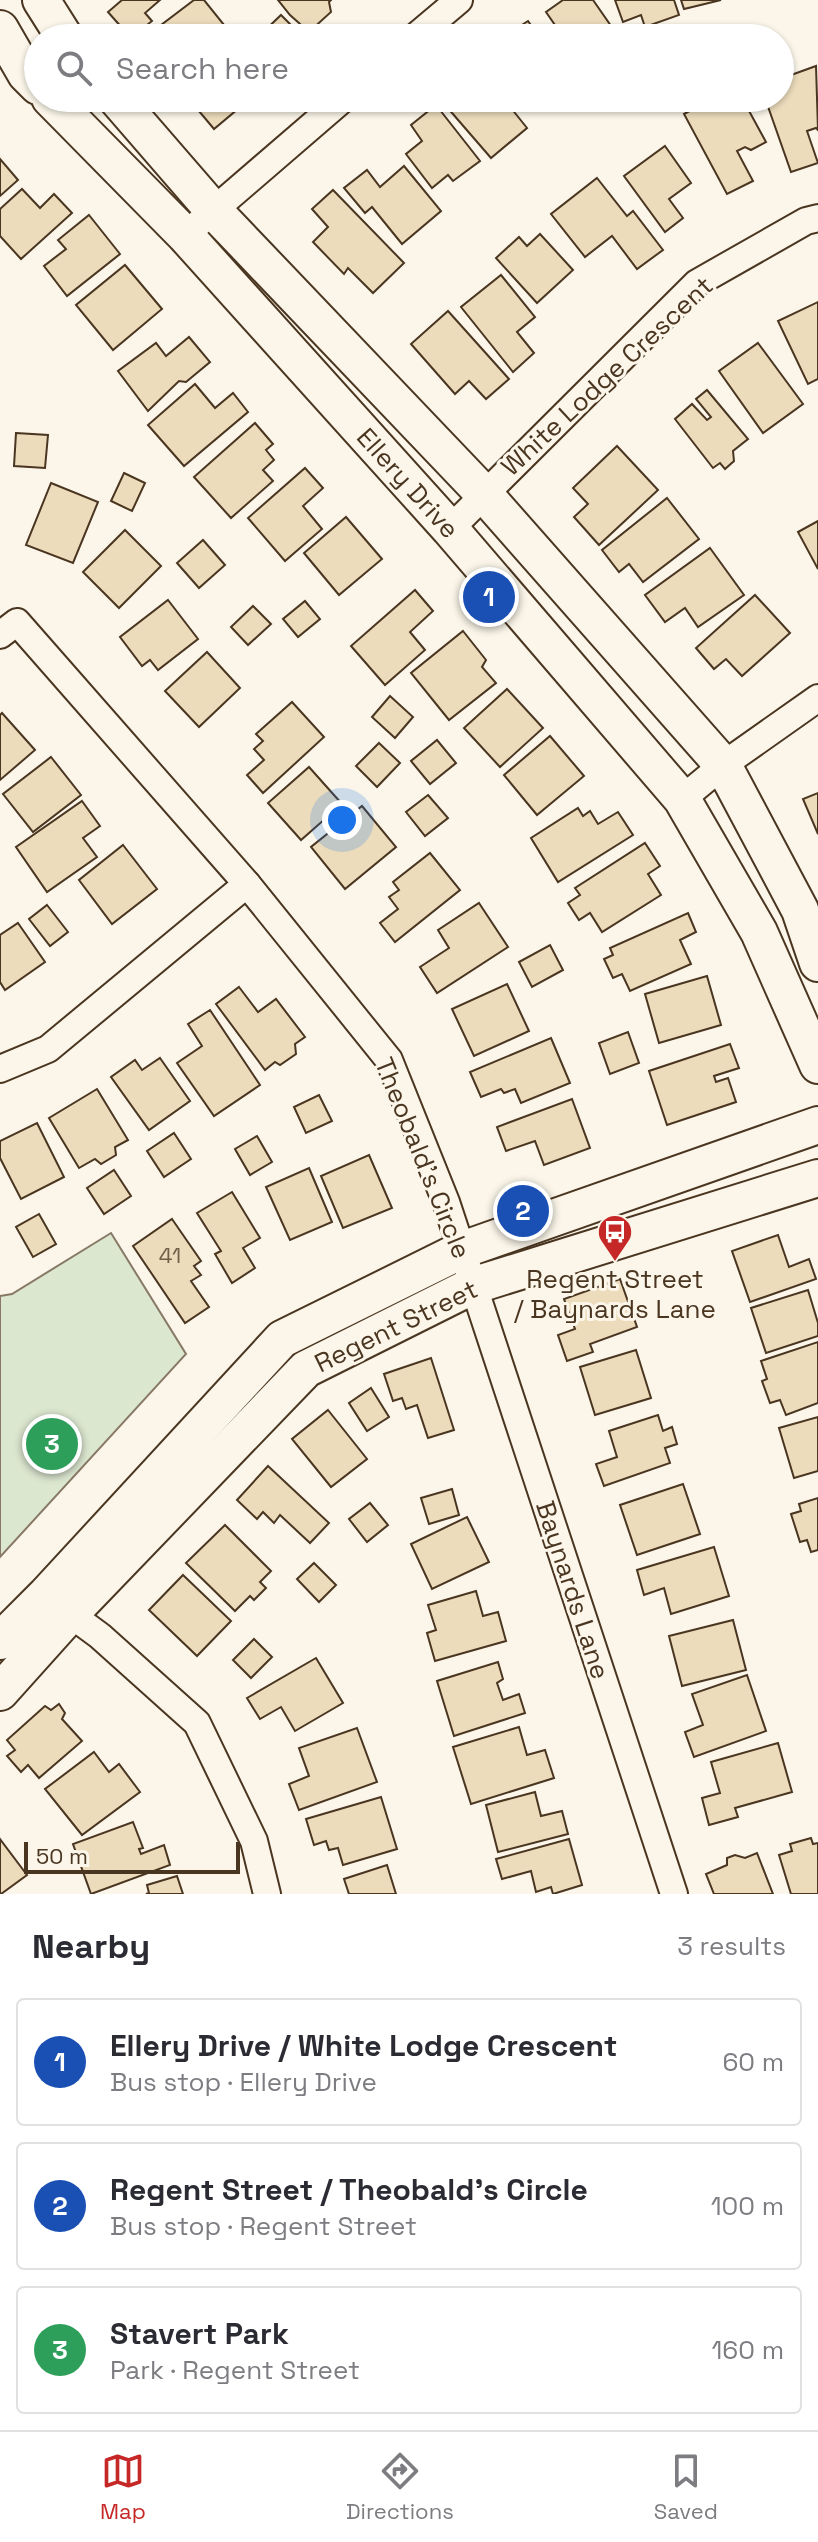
<!DOCTYPE html>
<meta charset="utf-8">
<style>
:root{--surface:#fff;--page:#f7f7f7;--text:#2b2b33;--muted:#7c7c81;--line:#e1e1e2;--accent:#c62828}
body{margin:0;font-family:"Space Grotesk",sans-serif;background:var(--page);color:var(--text)}
.scale{position:absolute;left:24px;bottom:20px;width:216px;box-sizing:border-box;padding-left:8px;border:4px solid #4a3520;border-top:0;font-size:22px;line-height:28px;white-space:nowrap;color:#4a3520;-webkit-text-stroke:6px #fbf6e9;paint-order:stroke}
.you{position:absolute;left:342px;top:820px;width:28px;height:28px;margin:-20px;border:6px solid #fff;border-radius:50%;background:#1a73e8;box-shadow:0 0 0 12px #1a73e833}
.badge{display:grid;place-items:center;width:52px;height:52px;border-radius:50%;background:var(--accent);color:#fff;font-size:26px;font-weight:700}
.pin{position:absolute;translate:-50% -50%;border:4px solid #fff;box-shadow:0 2px 8px #0006}
.list{margin:0;padding:0;list-style:none}
h2{display:flex;justify-content:space-between;align-items:center;height:104px;margin:0;padding:0 32px;font-size:34px}
h2 small{font-size:26px;font-weight:400;color:var(--muted)}
.list li{display:grid;grid-template-columns:52px 1fr auto;gap:24px;align-items:center;box-sizing:border-box;height:128px;margin:0 16px 16px;padding:0 16px;border:2px solid var(--line);border-radius:8px}
.list b{display:block;font-size:30px;white-space:nowrap}
.list p{margin:0;font-size:26px;white-space:nowrap;color:var(--muted)}
.list em{font-size:26px;font-style:normal;color:var(--muted)}
.icon{flex:none;width:44px;height:44px;fill:none;stroke:currentColor;stroke-width:2;stroke-linecap:round;stroke-linejoin:round}
.map{position:relative;flex:none;width:818px;height:1894px;overflow:hidden}
.search{position:absolute;background:var(--surface);box-shadow:0 2px 6px #0004;left:24px;right:24px;top:24px;height:88px;display:flex;align-items:center;gap:20px;box-sizing:border-box;padding:0 28px;border-radius:44px;color:var(--muted);font-size:30px}
.sheet{height:536px;background:var(--surface)}
nav{display:flex;justify-content:space-around;align-items:center;box-sizing:border-box;height:112px;border-top:2px solid var(--line);background:var(--surface);font-size:22px;color:var(--muted)}
nav a{display:grid;justify-items:center;gap:4px}
nav .on{color:var(--accent)}
.map>svg:first-child{display:block}
</style>
<div class="map">
<svg width="818" height="1894" viewBox="0 0 818 1894">
<rect width="100%" height="100%" fill="#fbf6e9"/>
<path fill="#dce7d0" stroke="#887966" stroke-width="2" d="M111,1233l75,121 -186,203v-261l12,-2z"/>
<g fill="#ecdcbc" stroke="#4a3520" stroke-width="2">
<path d="M122,0h38l-15,13 7,8 -21,17 -23,-26z"/>
<path d="M194,0h10l29,36 -89,2z"/>
<path d="M278,0h53l-2,2 2,10 -22,20 -19,-17z"/>
<path d="M563,0h30l25,36 -3,2h-51l-18,-26z"/>
<path d="M615,0h59l5,15 -34,12 -4,-12 -18,7z"/>
<path d="M681,0h40l-37,9z"/>
<path d="M281,15l22,22 -43,1 -2,-1z"/>
<path d="M528,21l12,17h-25l-4,-6z"/>
<path d="M816,66l2,64 -2,-2 -9,3 11,32 -27,9 -26,-74h15v-19z"/>
<path d="M188,98h53l4,5 -31,26z"/>
<path d="M455,98h3l9,10 7,-6 -3,-4h32l24,30 -36,30 -45,-52z"/>
<path d="M713,98h29l24,44 -15,8 -6,-3 -8,4 16,30 -26,13 -43,-80z"/>
<path d="M436,105l44,56 -27,20 -5,-6 -16,13 -26,-34 16,-13 -11,-16z"/>
<path d="M665,146l26,37 -22,16 14,19 -18,14 -41,-56z"/>
<path d="M0,159l18,21 -18,16z"/>
<path d="M404,166l37,45 -39,33 -30,-37 -7,6 -21,-25 23,-18 13,17z"/>
<path d="M597,178l30,38 6,-5 30,39 -26,19 -25,-33 -27,21 -34,-43z"/>
<path d="M22,189l18,19 14,-14 18,19 -51,46 -21,-23v-27z"/>
<path d="M333,190l71,73 -31,30 -25,-25 -4,6 -31,-32 15,-15 -16,-18z"/>
<path d="M89,215l31,39 -53,42 -23,-30 22,-17 -8,-9z"/>
<path d="M540,234l33,36 -36,33 -41,-45 23,-21 8,9z"/>
<path d="M125,265l37,44 -49,41 -37,-45z"/>
<path d="M501,275l34,42 -18,15 17,21 -21,19 -52,-65z"/>
<path d="M818,302v77l-10,5 -30,-63z"/>
<path d="M448,311l61,68 -23,20 -17,-18 -14,13 -44,-50z"/>
<path d="M189,337l21,25 -24,20 -7,-1 -31,30 -30,-40 38,-28 10,13z"/>
<path d="M758,343l45,61 -40,29 -44,-62z"/>
<path d="M195,384l20,24 18,-15 15,19 -64,54 -36,-41z"/>
<path d="M707,390l41,49 -15,12 1,10 -9,8 -5,-6 -7,5 -38,-49 17,-15 15,16 4,-3 -15,-18z"/>
<path d="M255,423l18,21 -7,6 8,10 -11,10 10,11 -42,37 -37,-41z"/>
<path d="M16,433l32,2 -3,33 -31,-2z"/>
<path d="M617,446l41,44 -59,55 -25,-28 14,-13 -15,-16z"/>
<path d="M305,468l18,20 -20,18 19,23 -37,32 -37,-43z"/>
<path d="M124,473l21,10 -13,28 -21,-10z"/>
<path d="M51,483l47,19 -25,61 -47,-18z"/>
<path d="M667,498l32,41 -56,43 -14,-18 -10,8 -17,-22z"/>
<path d="M346,517l36,42 -43,36 -35,-42z"/>
<path d="M818,521v48l-20,-37z"/>
<path d="M125,530l36,36 -42,42 -36,-36z"/>
<path d="M203,540l22,25 -26,23 -22,-25z"/>
<path d="M710,548l34,47 -46,32 -13,-19 -20,14 -20,-27z"/>
<path d="M415,590l18,21 -23,21 15,18 -40,35 -34,-39z"/>
<path d="M755,595l35,38 -48,43 -16,-17 -12,10 -18,-21z"/>
<path d="M168,600l30,39 -40,31 -8,-10 -8,6 -22,-29z"/>
<path d="M305,601l15,18 -22,18 -15,-18z"/>
<path d="M253,606l18,18 -23,21 -17,-18z"/>
<path d="M463,631l23,29 -4,7 14,16 -47,37 -38,-47z"/>
<path d="M207,652l33,36 -41,39 -34,-36z"/>
<path d="M507,689l36,39 -43,39 -36,-39z"/>
<path d="M390,696l23,21 -18,21 -23,-21z"/>
<path d="M292,702l32,35 -61,56 -16,-18 17,-15 -10,-11 9,-8 -7,-7z"/>
<path d="M2,713l33,37 -35,30v-65z"/>
<path d="M550,736l34,40 -47,39 -33,-40z"/>
<path d="M437,740l19,23 -26,21 -19,-23z"/>
<path d="M379,743l21,20 -23,24 -21,-21z"/>
<path d="M51,757l30,38 -48,37 -30,-38z"/>
<path d="M309,767l33,37 -41,36 -33,-37z"/>
<path d="M818,793v41l-15,-35z"/>
<path d="M428,795l20,23 -23,18 -19,-24z"/>
<path d="M82,801l18,25 -17,12 14,19 -50,35 -31,-45z"/>
<path d="M362,806l34,41 -51,42 -34,-42z"/>
<path d="M578,808l5,8 7,-5 8,13 20,-12 15,23 -75,47 -27,-44z"/>
<path d="M645,843l15,23 -12,8 13,21 -59,37 -12,-19 -11,7 -11,-17 12,-8 -5,-7z"/>
<path d="M123,845l34,44 -45,35 -33,-44z"/>
<path d="M430,853l30,37 -65,52 -15,-19 18,-14 -9,-12 10,-7 -6,-8z"/>
<path d="M479,903l29,44 -71,46 -17,-26 29,-19 -11,-18z"/>
<path d="M47,905l21,27 -18,14 -21,-27z"/>
<path d="M688,913l8,19 -16,8 11,24 -61,27 -8,-17 -9,4 -9,-19 9,-4 -3,-7z"/>
<path d="M18,923l27,39 -40,28 -5,-8v-47z"/>
<path d="M550,945l13,25 -31,17 -13,-25z"/>
<path d="M707,976l14,49 -62,18 -14,-49z"/>
<path d="M507,984l22,47 -55,25 -22,-47z"/>
<path d="M239,987l19,25 18,-13 29,38 -10,7 1,10 -16,11 -5,-3 -10,8 -49,-66z"/>
<path d="M210,1010l50,75 -46,31 -37,-53 25,-17 -14,-22z"/>
<path d="M628,1032l11,31 -29,11 -11,-31z"/>
<path d="M551,1038l19,45 -49,20 -6,-14 -11,4 -3,-4 -20,8 -11,-25z"/>
<path d="M730,1044l9,24 -25,8 2,6 12,-4 8,24 -69,23 -18,-54z"/>
<path d="M160,1058l30,43 -41,29 -38,-53 24,-17 7,10z"/>
<path d="M97,1089l31,51 -13,7 1,8 -15,9 -6,-5 -16,9 -30,-50z"/>
<path d="M319,1095l13,26 -26,12 -12,-26z"/>
<path d="M572,1099l18,49 -46,17 -9,-24 -29,10 -9,-24z"/>
<path d="M37,1123l27,54 -43,22 -21,-41v-17z"/>
<path d="M174,1133l17,26 -27,18 -17,-26z"/>
<path d="M257,1136l15,26 -22,13 -15,-26z"/>
<path d="M369,1155l23,53 -49,20 -22,-52z"/>
<path d="M309,1168l23,54 -42,18 -24,-53z"/>
<path d="M114,1170l17,26 -27,18 -17,-26z"/>
<path d="M232,1192l28,46 -17,10 12,20 -23,15 -17,-29 6,-3 -24,-38z"/>
<path d="M39,1214l17,30 -23,13 -17,-30z"/>
<path d="M172,1219l29,42 -7,5 7,9 -10,6 18,26 -24,16 -52,-77z"/>
<path d="M778,1235l11,32 20,-8 7,20 -66,23 -18,-51z"/>
<path d="M620,1279l17,48 -47,17 3,8 -26,9 -9,-26 17,-6 -11,-30z"/>
<path d="M808,1290l10,33v13l-52,17 -15,-45z"/>
<path d="M818,1342v61l-32,12 -6,-15 -10,3 -8,-22 5,-2 -6,-18z"/>
<path d="M636,1350l15,48 -56,17 -15,-48z"/>
<path d="M431,1358l23,72 -26,8 -11,-33 -11,4 -4,-11 -9,3 -9,-27z"/>
<path d="M371,1388l18,29 -22,14 -18,-28z"/>
<path d="M328,1410l39,49 -36,28 -39,-48z"/>
<path d="M658,1415l5,16 9,-4 5,17 -12,4 5,15 -66,23 -8,-22 21,-7 -8,-26z"/>
<path d="M818,1417v54l-24,7 -15,-50z"/>
<path d="M268,1466l61,57 -19,20 -30,-28 -6,8 -11,-11 -6,7 -20,-19z"/>
<path d="M683,1484l17,50 -63,21 -17,-50z"/>
<path d="M452,1489l7,26 -30,9 -8,-26z"/>
<path d="M818,1498v52l-7,2 -4,-12 -7,2 -9,-28 10,-3 -2,-7z"/>
<path d="M370,1503l18,22 -21,17 -18,-23z"/>
<path d="M467,1517l22,45 -57,27 -21,-45z"/>
<path d="M225,1525l46,46 -11,11 6,6 -12,12 -4,-4 -15,15 -49,-48z"/>
<path d="M714,1547l15,49 -58,18 -7,-26 -20,7 -7,-25z"/>
<path d="M314,1563l22,22 -17,17 -22,-23z"/>
<path d="M183,1575l48,46 -34,35 -48,-46z"/>
<path d="M476,1591l7,25 15,-4 8,29 -71,20 -8,-28 9,-3 -8,-25z"/>
<path d="M733,1620l13,50 -64,16 -13,-50z"/>
<path d="M254,1639l18,18 -21,21 -18,-18z"/>
<path d="M316,1658l27,45 -48,28 -14,-24 -21,12 -13,-21z"/>
<path d="M498,1662l5,17 -6,4 6,17 16,-6 6,19 -71,23 -17,-55z"/>
<path d="M747,1675l19,56 -72,26 -9,-25 18,-7 -11,-31z"/>
<path d="M59,1704l6,9 -3,6 20,22 -43,37 -11,-13 -7,7 -14,-16 8,-6 -8,-10 38,-34 6,4z"/>
<path d="M519,1727l8,28 18,-5 9,28 -83,26 -18,-57z"/>
<path d="M357,1728l20,54 -78,28 -10,-26 20,-8 -10,-28z"/>
<path d="M778,1743l14,49 -57,16 3,9 -29,8 -7,-27 18,-5 -9,-31z"/>
<path d="M94,1752l15,20 10,-8 21,28 -58,43 -37,-46z"/>
<path d="M535,1792l6,24 21,-5 6,23 -70,18 -12,-47z"/>
<path d="M381,1797l16,52 -54,16 -5,-17 -9,2 -3,-9 -12,4 -8,-26z"/>
<path d="M133,1822l10,26 -4,1 2,5 23,-9 6,20 -79,29 -18,-50z"/>
<path d="M811,1838l2,6 5,-1v51h-27l-12,-39 13,-4 -2,-7z"/>
<path d="M0,1839l27,36 -26,19h-1z"/>
<path d="M569,1839l13,46 -29,9 -2,-7 -15,5 -5,-21 -29,8 -6,-20z"/>
<path d="M757,1853l16,41h-59l-8,-20 21,-9v-7l8,-3 10,3z"/>
<path d="M387,1865l9,29h-47l-5,-15z"/>
<path d="M177,1876l6,18h-37l3,-1 -2,-8z"/>
</g>
<g fill="none" stroke-linecap="round" stroke-linejoin="round">
<defs>
<g id="street">
<path d="M414,38l45,-38"/>
<path d="M185,235l159,-137"/>
<path d="M450,529l247,-246 109,-62 12,-3"/>
<path d="M0,635l17,-13 230,262 142,176 57,142 228,692"/>
<path d="M682,799l41,-34 95,-67"/>
<path d="M0,1069l48,-20 199,-165"/>
<path d="M58,1605l42,31 97,87 57,118 13,53"/>
</g>
<g id="secondary">
<path d="M41,0l24,38"/>
<path d="M0,29l26,45 12,12"/>
<path d="M50,98l135,137 265,294 232,270 77,133 59,133"/>
<path d="M116,98l97,112 271,284 239,271 77,145 18,53"/>
<path d="M0,1641l46,-46 236,-256 180,-89 356,-125"/>
<path d="M0,1692l70,-78 236,-245 166,-83 346,-108"/>
</g>
</defs>
<use href="#street" stroke="#4a3520" stroke-width="30"/>
<use href="#secondary" stroke="#4a3520" stroke-width="40"/>
<use href="#street" stroke="#fbf6e9" stroke-width="26"/>
<use href="#secondary" stroke="#fbf6e9" stroke-width="36"/>
</g>
<defs>
<symbol id="bus-pin" viewBox="-11 -11 22 30"><path d="M0 17L-7.5 6A9.5 9.5 0 1 1 7.5 6Z" fill="#c62828" stroke="#fbf6e9"/><path d="M-5-6H5V4H4V6H2V4H-2V6H-4V4H-5ZM-3.5-4V0h7V-4ZM-3.5 1.2v1.5H-2V1.2ZM2 1.2v1.5H3.5V1.2Z" fill="#fff"/></symbol>
</defs>
<g fill-rule="evenodd">
<use href="#bus-pin" x="595" y="1212" width="40" height="54"/>
</g>
<g text-anchor="middle" dominant-baseline="central" stroke-width="6" stroke-linejoin="round" paint-order="stroke">
<g font-size="22" fill="#725f47">
<text x="170" y="1255">41</text>
</g>
<g font-size="26" fill="#4a3520" stroke="#fbf6e9">
<text transform="translate(607 376) rotate(-43)">White Lodge Crescent</text>
<text transform="translate(408 483) rotate(48)">Ellery Drive</text>
<text transform="translate(423 1158) rotate(68)">Theobald's Circle</text>
<text transform="translate(396 1326) rotate(-26)">Regent Street</text>
<text transform="translate(573 1590) rotate(72)">Baynards Lane</text>
</g>
<g font-size="26" fill="#4a3520" stroke="#fbf6e9">
<text x="615" y="1279">Regent Street<tspan x="615" dy="30">/ Baynards Lane</tspan></text>
</g>
</g>
</svg>
<div class="scale">50 m</div>
<div class="you"></div>
<div class="pin badge" style="left:489px;top:597px;background:#1a4fb4">1</div>
<div class="pin badge" style="left:523px;top:1211px;background:#1a4fb4">2</div>
<div class="pin badge" style="left:52px;top:1444px;background:#2e9e5b">3</div>
<div class="search"><svg class="icon" aria-label="search" viewBox="0 0 24 24"><circle cx="10" cy="10" r="6"/><path d="M15 15l6 6"/></svg>Search here</div>
</div>
<section class="sheet">
<h2>Nearby<small>3 results</small></h2>
<ul class="list">
<li><span class="badge" style="background:#1a4fb4">1</span><div><b>Ellery Drive / White Lodge Crescent</b><p>Bus stop · Ellery Drive</p></div><em>60 m</em></li>
<li><span class="badge" style="background:#1a4fb4">2</span><div><b>Regent Street / Theobald's Circle</b><p>Bus stop · Regent Street</p></div><em>100 m</em></li>
<li><span class="badge" style="background:#2e9e5b">3</span><div><b>Stavert Park</b><p>Park · Regent Street</p></div><em>160 m</em></li>
</ul>
</section>
<nav>
<a class="on"><svg class="icon" aria-label="map" viewBox="0 0 24 24"><path d="M3 6l6-2 6 2 6-2v14l-6 2-6-2-6 2zM9 4v14M15 6v14"/></svg>Map</a>
<a><svg class="icon" aria-label="directions" viewBox="0 0 24 24"><path d="M12 3l9 9-9 9-9-9zM9 14v-3h6M13 9l2 2-2 2"/></svg>Directions</a>
<a><svg class="icon" aria-label="saved" viewBox="0 0 24 24"><path d="M7 4h10v16l-5-4-5 4z"/></svg>Saved</a>
</nav>
